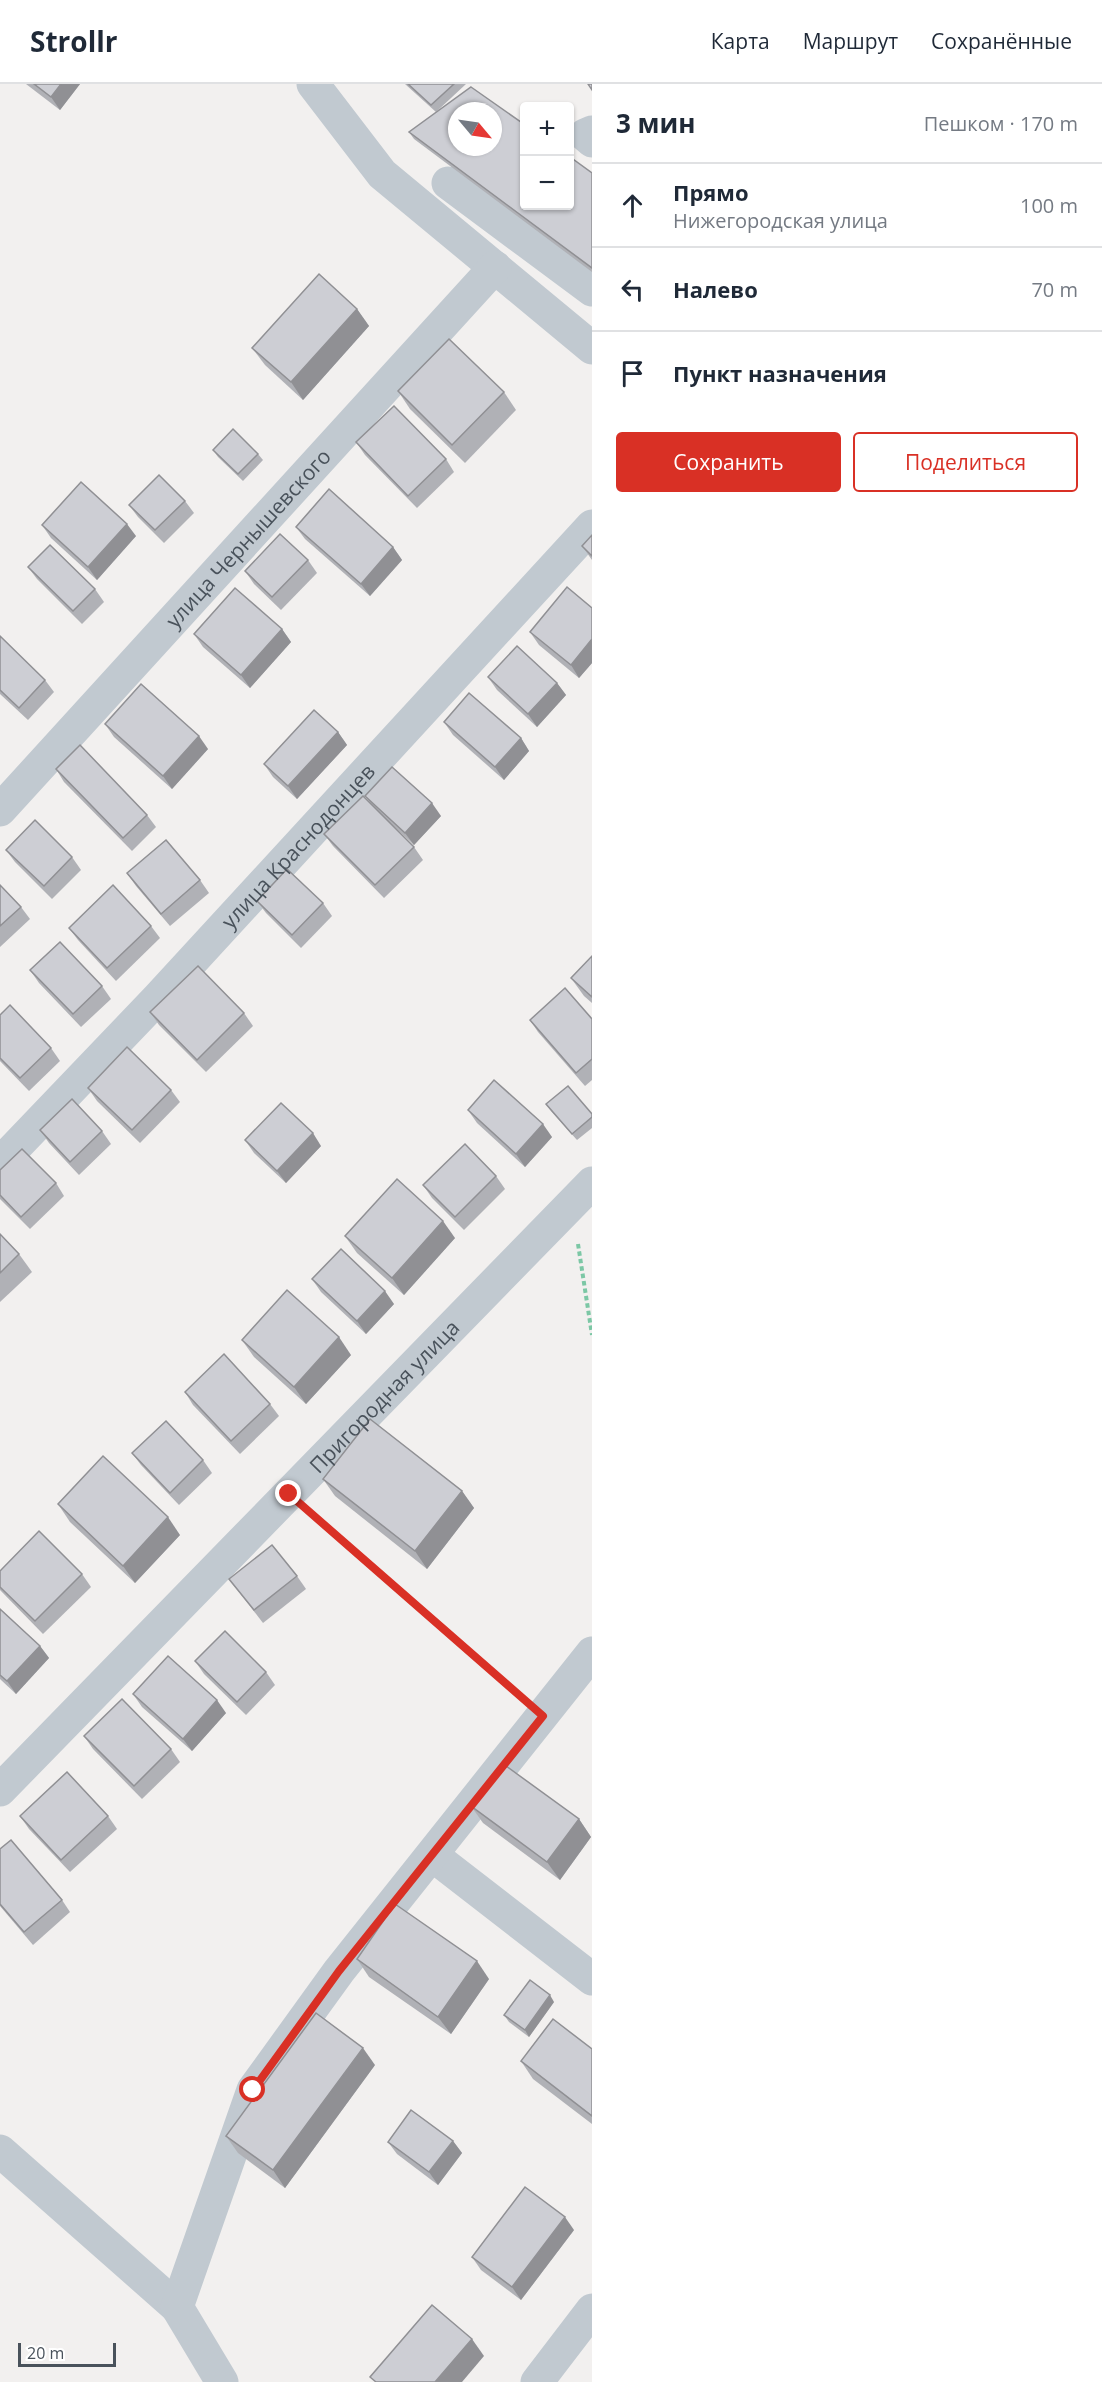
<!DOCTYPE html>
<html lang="ru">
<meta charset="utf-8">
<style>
:root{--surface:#fff;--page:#f6f6f7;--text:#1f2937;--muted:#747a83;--line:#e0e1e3;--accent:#d93025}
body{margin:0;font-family:"Open Sans",sans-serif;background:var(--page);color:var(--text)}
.controls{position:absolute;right:18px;top:18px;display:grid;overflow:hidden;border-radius:6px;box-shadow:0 2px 4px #0004}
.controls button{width:54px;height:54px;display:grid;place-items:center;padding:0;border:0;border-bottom:2px solid var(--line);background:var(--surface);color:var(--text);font:30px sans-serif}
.compass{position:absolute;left:448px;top:18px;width:54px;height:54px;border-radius:50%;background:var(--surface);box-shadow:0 2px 4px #0004;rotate:119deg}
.scale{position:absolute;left:18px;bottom:15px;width:98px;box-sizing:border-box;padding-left:6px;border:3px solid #49525b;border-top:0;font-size:16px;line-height:21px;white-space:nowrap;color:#49525b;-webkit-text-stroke:4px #fff;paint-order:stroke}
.stop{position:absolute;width:18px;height:18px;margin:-14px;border:4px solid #d93025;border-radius:50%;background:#fff}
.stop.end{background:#d93025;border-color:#fff;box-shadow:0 2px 6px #0008}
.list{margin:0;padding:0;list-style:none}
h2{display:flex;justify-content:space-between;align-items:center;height:78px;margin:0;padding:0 24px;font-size:26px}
h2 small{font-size:20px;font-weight:400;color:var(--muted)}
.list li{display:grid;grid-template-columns:39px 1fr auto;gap:18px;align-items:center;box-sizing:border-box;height:84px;padding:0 24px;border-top:2px solid var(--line)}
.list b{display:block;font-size:22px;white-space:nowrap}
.list p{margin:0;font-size:20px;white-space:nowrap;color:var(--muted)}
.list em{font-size:20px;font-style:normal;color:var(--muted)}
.actions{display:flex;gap:12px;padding:18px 24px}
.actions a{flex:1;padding:14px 0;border:2px solid var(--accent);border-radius:6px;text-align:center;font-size:21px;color:var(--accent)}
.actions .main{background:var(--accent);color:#fff}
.icon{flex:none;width:33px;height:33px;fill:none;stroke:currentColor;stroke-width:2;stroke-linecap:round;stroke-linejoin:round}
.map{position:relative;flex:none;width:592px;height:2298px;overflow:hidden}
header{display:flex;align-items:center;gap:36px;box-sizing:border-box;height:84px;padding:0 30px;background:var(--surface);border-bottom:2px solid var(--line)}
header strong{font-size:28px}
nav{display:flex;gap:33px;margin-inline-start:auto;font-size:21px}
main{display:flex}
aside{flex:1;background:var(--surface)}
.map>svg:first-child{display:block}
</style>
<header>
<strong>Strollr</strong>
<nav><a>Карта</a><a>Маршрут</a><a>Сохранённые</a></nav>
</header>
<main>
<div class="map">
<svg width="592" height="2298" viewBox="0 0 592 2298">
<rect width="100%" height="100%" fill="#f2f0ef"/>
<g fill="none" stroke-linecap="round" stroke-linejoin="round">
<g stroke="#7cc7a5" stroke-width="4" stroke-dasharray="4.5 3" stroke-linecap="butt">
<path d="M578,1160l14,91"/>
<path d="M312,1430l207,181"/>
</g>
<g stroke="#c1c9d0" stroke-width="33">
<path d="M313,0l69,90 210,174"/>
<path d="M592,48l-7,3 7,6"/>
<path d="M448,99l144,107"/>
<path id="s1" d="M0,726l495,-543"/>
<path id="s2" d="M0,1079l158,-165 434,-472"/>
<path id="s3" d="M0,1706l592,-607"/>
<path d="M432,1771l160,124"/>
<path d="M0,2067l177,156"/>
<path d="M222,2298l-45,-75 76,-217 86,-119 253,-318"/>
<path d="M537,2298l55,-72"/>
</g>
</g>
<g fill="#b0b1b6">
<path d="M26,0h54l-20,26z"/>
<path d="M405,0h61l-30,28z"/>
<path d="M409,48l183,41v99l-178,-133z"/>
<path d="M357,225l12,17 -66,74 -38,-35 -13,-17z"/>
<path d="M398,307l106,1 12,18 -51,53 -55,-54z"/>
<path d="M356,358l90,17 8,13 -37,36 -52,-53z"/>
<path d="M213,366l45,4 5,6 -20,21 -25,-24z"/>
<path d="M185,417l9,12 -30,30 -26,-26 -9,-12z"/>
<path d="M42,441l94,11 -39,44 -46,-42z"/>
<path d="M296,443l97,20 9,13 -32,36 -65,-57z"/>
<path d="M592,451v25l-10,-14z"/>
<path d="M308,476l9,13 -36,37 -27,-26 -9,-13z"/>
<path d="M28,483l67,22 9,13 -22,22 -45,-45z"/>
<path d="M592,524v55l-13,15 -40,-33 -9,-13z"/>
<path d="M282,545l9,13 -41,46 -47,-41 -9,-13z"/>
<path d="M0,552l45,44 9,12 -26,28 -28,-26z"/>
<path d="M488,593l69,6 9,12 -29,32 -40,-37z"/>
<path d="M444,638l77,16 8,13 -25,29 -51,-45z"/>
<path d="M105,640l103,25 -36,40 -58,-52z"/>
<path d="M338,648l9,13 -50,54 -24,-22 -9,-13z"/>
<path d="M56,685l91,46 9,12 -24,24 -68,-69z"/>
<path d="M365,712l76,20 -27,29 -27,-25 27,27 9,13 -39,38 -51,-52 -9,-12 47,-30z"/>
<path d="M6,766l66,7 9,13 -29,29 -37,-37z"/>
<path d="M127,789l73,7 9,13 -39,33 -34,-40z"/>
<path d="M0,801l21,22 9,12 -30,28z"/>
<path d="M257,817l66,2 9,13 -31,32 -35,-35z"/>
<path d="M151,842l9,12 -44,43 -38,-41 -9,-12z"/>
<path d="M592,872v47l-8,-7 -13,-18z"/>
<path d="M30,886l72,16 9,13 -30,28 -42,-44z"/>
<path d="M150,928l94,1 9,13 -47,46 -47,-47z"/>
<path d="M0,931l51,33 9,13 -31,30 -29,-30z"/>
<path d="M592,935v61l-7,6 -47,-54 -8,-12z"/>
<path d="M88,1004l83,2 9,12 -40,41 -43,-42z"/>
<path d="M546,1020l46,10v14l-15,12 -26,-29z"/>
<path d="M468,1026l84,27 -27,30 -48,-44z"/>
<path d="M40,1046l62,1 9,13 -32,31 -30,-32z"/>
<path d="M245,1056l76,6 -35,37 -32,-30z"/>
<path d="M0,1086l56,13 8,13 -34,33 -30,-30z"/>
<path d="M496,1092l9,13 -41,41 -32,-32 -9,-13z"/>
<path d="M0,1150l19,20 13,18 -32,30z"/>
<path d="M345,1152l110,2 -51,57 -47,-42z"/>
<path d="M312,1195l82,25 -28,30 -45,-42z"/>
<path d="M242,1256l109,15 -45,49 -52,-47z"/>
<path d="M185,1308l85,12 9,12 -39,38 -47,-49z"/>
<path d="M132,1369l71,7 9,13 -33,32 -38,-40z"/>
<path d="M323,1395l139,12 12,17 -47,61 -92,-73z"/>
<path d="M58,1420l122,31 -45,48 -65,-61z"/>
<path d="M0,1487l82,3 9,13 -48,47 -43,-44z"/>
<path d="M297,1492l9,13 -43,34 -34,-44z"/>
<path d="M0,1525l40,37 9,12 -33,36 -16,-15z"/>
<path d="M195,1577l71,11 9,13 -29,30 -42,-41z"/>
<path d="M133,1610l93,19 -34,38 -50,-44z"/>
<path d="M84,1652l87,13 9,13 -38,37 -49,-50z"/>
<path d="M471,1722l108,13 12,18 -31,43 -77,-57z"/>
<path d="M20,1732h88l9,13 -47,43 -41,-43z"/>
<path d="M0,1765l62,51 8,12 -37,33 -33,-39z"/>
<path d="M357,1875l132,20 -38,55 -82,-57z"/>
<path d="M554,1918l-25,35 -20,-15 -5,-7z"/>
<path d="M592,1965v75l-59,-45 -12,-18z"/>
<path d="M375,1981l-90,123 -47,-35 -12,-17z"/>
<path d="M453,2057l9,12 -24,32 -41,-31 -9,-12z"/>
<path d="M574,2146l-53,70 -40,-30 -9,-13z"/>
</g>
<g fill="#909094">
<path d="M61,0h19l-20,26 -9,-13z"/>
<path d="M357,225l12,17 -66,74 -12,-18z"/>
<path d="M127,440l9,12 -39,44 -9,-13z"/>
<path d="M393,463l9,13 -32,36 -9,-12z"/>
<path d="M282,545l9,13 -41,46 -9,-13z"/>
<path d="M592,555v24l-13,15 -8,-13z"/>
<path d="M557,599l9,12 -29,32 -9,-13z"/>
<path d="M338,648l9,13 -50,54 -9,-13z"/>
<path d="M199,652l9,13 -36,40 -9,-13z"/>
<path d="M521,654l8,13 -25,29 -9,-13z"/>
<path d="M432,719l9,13 -27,29 -9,-12z"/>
<path d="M543,1040l9,13 -27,30 -9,-13z"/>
<path d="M313,1049l8,13 -35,37 -9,-12z"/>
<path d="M443,1137l12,17 -51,57 -12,-17z"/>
<path d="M385,1207l9,13 -28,30 -9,-13z"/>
<path d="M339,1253l12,18 -45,49 -12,-17z"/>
<path d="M462,1407l12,17 -47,61 -12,-18z"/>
<path d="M168,1433l12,18 -45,48 -12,-17z"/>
<path d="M40,1562l9,12 -33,36 -9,-13z"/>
<path d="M217,1616l9,13 -34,38 -9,-12z"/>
<path d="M579,1735l12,18 -31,43 -13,-18z"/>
<path d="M477,1877l12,18 -38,55 -13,-17z"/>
<path d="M550,1911l4,7 -25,35 -4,-7z"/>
<path d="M363,1964l12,17 -90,123 -12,-18z"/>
<path d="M453,2057l9,12 -24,32 -9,-13z"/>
<path d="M565,2133l9,13 -53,70 -9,-13z"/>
<path d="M472,2255l12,17 -22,26h-27z"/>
</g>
<g fill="#cdced4" stroke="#909094" stroke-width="1.5" fill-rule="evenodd">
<path d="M34,0h27l-10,13z"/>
<path d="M408,0h46l-23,21z"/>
<path d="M588,0h4v6z"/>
<path d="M471,3l54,38v81h45v-49l22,16v95l-183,-136zM457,27h36v36h-36z"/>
<path d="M319,190l38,35 -66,73 -39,-34z"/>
<path d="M449,255l55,53 -52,53 -54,-54z"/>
<path d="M394,322l52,53 -38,37 -52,-54z"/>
<path d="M233,345l25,25 -20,20 -25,-24z"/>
<path d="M159,391l26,26 -30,29 -26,-25z"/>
<path d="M81,398l46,42 -39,43 -46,-42z"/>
<path d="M329,405l64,58 -32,37 -65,-57z"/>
<path d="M280,450l28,26 -36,37 -27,-26z"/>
<path d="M592,451v21l-10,-10z"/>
<path d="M50,461l45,44 -22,22 -45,-44z"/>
<path d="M567,503l25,21v31l-21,26 -41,-33z"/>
<path d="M235,504l47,41 -41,46 -47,-41z"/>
<path d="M0,552l45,44 -26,28 -19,-18z"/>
<path d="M517,562l40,37 -29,31 -40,-37z"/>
<path d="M141,600l58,52 -36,40 -58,-52z"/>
<path d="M469,609l52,45 -26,29 -51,-45z"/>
<path d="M314,626l24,22 -50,54 -24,-22z"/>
<path d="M80,661l67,70 -24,23 -67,-69z"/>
<path d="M392,683l40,36 -27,30 -40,-37z"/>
<path d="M363,712l51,51 -39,38 -51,-51z"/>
<path d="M35,736l37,37 -28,29 -38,-36z"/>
<path d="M166,756l34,40 -39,34 -34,-41z"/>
<path d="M287,785l36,34 -31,32 -35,-34z"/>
<path d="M0,801l21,22 -21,19z"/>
<path d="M113,801l38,41 -44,42 -38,-40z"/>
<path d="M60,858l42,44 -29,28 -43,-44z"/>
<path d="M592,872v41l-21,-19z"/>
<path d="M198,882l46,47 -47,47 -47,-48z"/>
<path d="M565,904l27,31v40l-16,14 -46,-53z"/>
<path d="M10,921l41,43 -31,30 -20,-20v-43z"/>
<path d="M127,963l44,43 -39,40 -44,-42z"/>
<path d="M494,996l49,44 -27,30 -48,-44z"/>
<path d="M568,1002l24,28v3l-20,17 -26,-30z"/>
<path d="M72,1015l30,32 -32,31 -30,-32z"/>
<path d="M281,1019l32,30 -36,38 -32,-31z"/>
<path d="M465,1060l31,32 -41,41 -32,-32z"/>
<path d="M22,1065l34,34 -35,34 -21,-22v-25z"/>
<path d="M397,1095l46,42 -51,57 -47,-42z"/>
<path d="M0,1150l19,20 -19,19z"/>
<path d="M341,1165l44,42 -28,30 -45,-42z"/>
<path d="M287,1206l52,47 -45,50 -52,-47z"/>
<path d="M224,1270l46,50 -39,37 -46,-49z"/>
<path d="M370,1335l92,72 -47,60 -92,-72z"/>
<path d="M166,1337l37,39 -33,33 -38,-40z"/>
<path d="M103,1372l65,61 -45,49 -65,-62z"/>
<path d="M39,1447l43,43 -47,47 -35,-34v-16z"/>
<path d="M272,1461l25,31 -43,34 -25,-31z"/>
<path d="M0,1525l40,37 -33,35 -7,-6z"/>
<path d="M225,1547l41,41 -29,30 -42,-41z"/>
<path d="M168,1572l49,44 -34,39 -50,-45z"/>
<path d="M122,1615l49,50 -37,37 -50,-50z"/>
<path d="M502,1679l77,56 -32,43 -76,-56z"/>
<path d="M67,1688l41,44 -47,44 -41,-44z"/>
<path d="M11,1756l51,60 -38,32 -24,-28v-55z"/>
<path d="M395,1820l82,57 -39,56 -81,-58z"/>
<path d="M530,1896l20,15 -25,35 -21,-15z"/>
<path d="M316,1929l47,35 -90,122 -47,-34z"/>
<path d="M553,1935l39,30v67l-71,-55z"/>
<path d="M411,2026l42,31 -24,31 -41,-30z"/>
<path d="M525,2103l40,30 -53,70 -40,-30z"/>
<path d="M432,2221l40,34 -37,43h-59l-6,-5z"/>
</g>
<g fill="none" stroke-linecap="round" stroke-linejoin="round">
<path stroke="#d93025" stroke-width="8" d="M253,2006l86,-119 204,-255 -254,-222"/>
</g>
<g text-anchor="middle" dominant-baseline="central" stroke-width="5" stroke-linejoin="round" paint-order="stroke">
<g font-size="21" fill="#49525b" stroke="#fff">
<text stroke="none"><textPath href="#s1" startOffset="368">улица Чернышевского</textPath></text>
<text stroke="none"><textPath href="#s2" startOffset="435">улица Краснодонцев</textPath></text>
<text stroke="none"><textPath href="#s3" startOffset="550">Пригородная улица</textPath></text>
</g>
</g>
</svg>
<div class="controls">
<button>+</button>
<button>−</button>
</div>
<svg class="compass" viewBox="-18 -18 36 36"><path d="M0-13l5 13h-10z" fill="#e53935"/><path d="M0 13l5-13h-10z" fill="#747a83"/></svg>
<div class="scale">20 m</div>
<div class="stop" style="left:253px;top:2006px"></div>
<div class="stop end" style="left:289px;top:1410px"></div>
</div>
<aside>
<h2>3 мин<small>Пешком · 170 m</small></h2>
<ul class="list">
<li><svg class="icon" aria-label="ahead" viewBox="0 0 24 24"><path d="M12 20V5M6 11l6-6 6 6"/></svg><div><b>Прямо</b><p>Нижегородская улица</p></div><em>100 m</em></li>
<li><svg class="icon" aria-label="left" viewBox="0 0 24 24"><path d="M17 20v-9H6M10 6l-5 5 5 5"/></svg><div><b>Налево</b></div><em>70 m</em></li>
<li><svg class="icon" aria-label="arrive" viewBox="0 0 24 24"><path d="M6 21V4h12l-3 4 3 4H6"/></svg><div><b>Пункт назначения</b></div></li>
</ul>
<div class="actions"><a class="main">Сохранить</a><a>Поделиться</a></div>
</aside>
</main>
